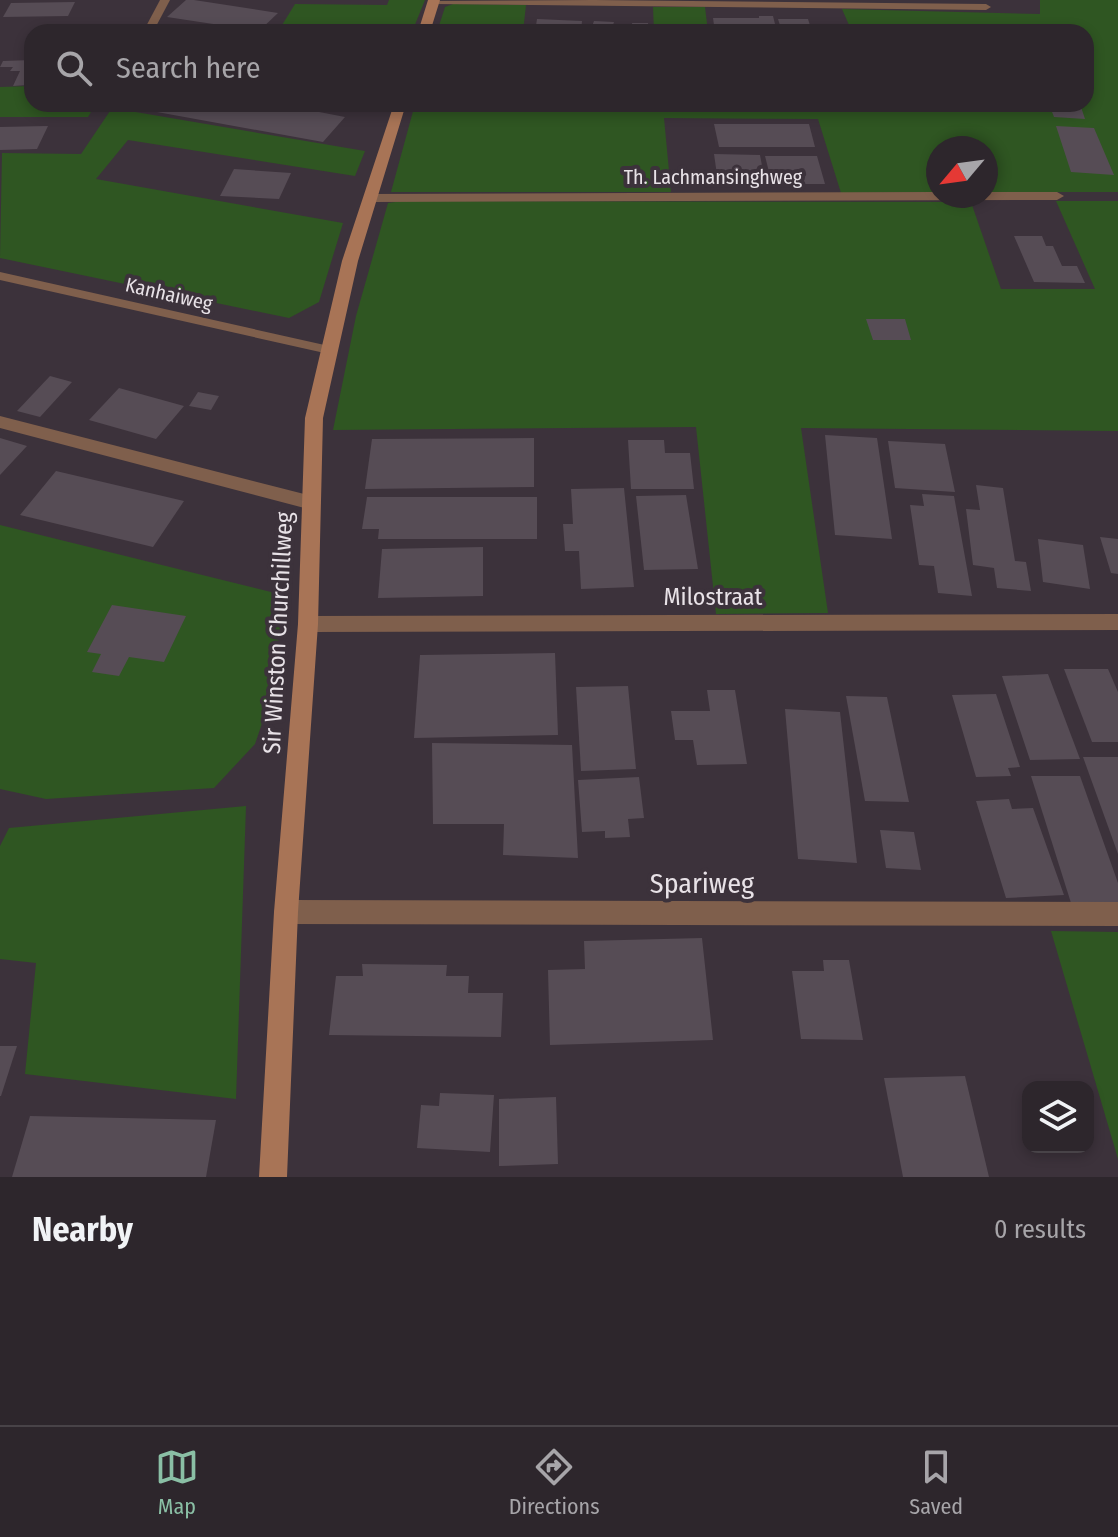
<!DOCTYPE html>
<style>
:root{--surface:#2d262c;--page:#393238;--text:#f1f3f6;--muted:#a7a5a9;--line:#484348;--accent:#8abfa5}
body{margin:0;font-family:"Fira Sans Condensed",sans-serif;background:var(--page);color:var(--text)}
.controls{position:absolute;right:24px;bottom:24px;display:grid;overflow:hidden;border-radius:16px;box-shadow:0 4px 12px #0003}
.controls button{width:72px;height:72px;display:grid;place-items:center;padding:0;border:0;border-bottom:2px solid var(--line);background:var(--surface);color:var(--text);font:40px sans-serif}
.compass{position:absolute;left:926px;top:136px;width:72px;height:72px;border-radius:50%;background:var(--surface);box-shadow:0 4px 12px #0003;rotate:241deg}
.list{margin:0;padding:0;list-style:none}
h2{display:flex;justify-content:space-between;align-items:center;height:104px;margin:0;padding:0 32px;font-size:34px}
h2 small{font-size:26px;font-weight:400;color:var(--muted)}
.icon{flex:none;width:44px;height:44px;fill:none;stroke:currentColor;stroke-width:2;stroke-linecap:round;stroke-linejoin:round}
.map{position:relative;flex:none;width:1118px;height:1177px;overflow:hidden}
.search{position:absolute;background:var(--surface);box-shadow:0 4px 12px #0003;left:24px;right:24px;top:24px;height:88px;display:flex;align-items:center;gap:20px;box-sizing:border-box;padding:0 28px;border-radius:24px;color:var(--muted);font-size:30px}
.sheet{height:248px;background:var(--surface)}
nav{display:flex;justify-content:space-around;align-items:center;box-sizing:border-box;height:112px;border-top:2px solid var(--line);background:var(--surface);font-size:22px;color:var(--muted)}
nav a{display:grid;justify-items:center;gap:4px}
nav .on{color:var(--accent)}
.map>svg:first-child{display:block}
</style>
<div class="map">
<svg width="1118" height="1177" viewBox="0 0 1118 1177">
<rect width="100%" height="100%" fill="#3c323b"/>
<g fill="#2f5622">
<path d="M389,0h36l-13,32 -133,-2 16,-26 92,1z"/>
<path d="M1040,0h78v192h-132v-44h-48v44l-97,1 -23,-74 -154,-1 7,74h-280l24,-88h671v-72h-234l-10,-23 198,5z"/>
<path d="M453,4l73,1 -3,27h-86l8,-25z"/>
<path d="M653,7h52l3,25h-54z"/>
<path d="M32,86v18h64l-8,13h-88v-30z"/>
<path d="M112,108l253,43 -10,25 -227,-36 -32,39 247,44 -24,79 -30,16 -289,-60 2,-105 79,1z"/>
<path d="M402,201l569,1 30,87h94l-39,-88h62v230l-317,-3 27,185 -112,1 -20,-187 -363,3 23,-114 32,-113z"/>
<path d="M0,525l283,70 -9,93 -19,56 -41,44 -168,11 -46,-10z"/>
<path d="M246,806l-10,293 -211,-25 11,-111 -36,-4v-113l9,-18z"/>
<path d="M1051,931l67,1v227z"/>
</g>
<g fill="#564c55">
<path d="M186,0h8l84,13 -19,18 -92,-14z"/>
<path d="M75,2l-7,14 -65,1 8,-14z"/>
<path d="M759,16h14l4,16h-62l-2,-14h46z"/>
<path d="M537,19l45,2 -1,11h-46z"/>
<path d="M778,19h30l4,13h-30z"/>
<path d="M594,21l20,1 -3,10h-21z"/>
<path d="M632,23h16l1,9h-16z"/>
<path d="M102,28l-2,4h-65l2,-3z"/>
<path d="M32,60v19l-4,6 -15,1 7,-15h-10l3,-4h-13l3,-6z"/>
<path d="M127,104h194l-7,7 31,6 -22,25 -199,-36z"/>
<path d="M1049,104h31l5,15 -31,-2z"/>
<path d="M714,124h95l6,23h-96z"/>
<path d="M48,126l-11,23 -37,1v-23z"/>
<path d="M1056,126l38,2 20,47 -43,-3z"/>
<path d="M714,154l46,1 5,27h-47z"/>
<path d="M765,156h52l8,28h-53z"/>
<path d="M234,169l57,4 -12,26 -59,-3z"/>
<path d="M1014,236h28l4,10h7l9,20h15l8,17 -51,-1z"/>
<path d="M866,319h39l6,21h-38z"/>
<path d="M50,376l22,6 -32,35 -23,-6z"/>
<path d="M119,388l65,18 -28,33 -67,-19z"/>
<path d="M198,392l21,4 -8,14 -22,-4z"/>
<path d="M825,435l52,3 15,101 -57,-4z"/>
<path d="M0,438l27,8 -27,29z"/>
<path d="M534,438v49l-169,2 7,-50z"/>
<path d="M628,440h36l1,13h25l4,36h-63z"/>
<path d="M888,441l57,3 10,48 -60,-4z"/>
<path d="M56,471l128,30 -31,46 -133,-32z"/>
<path d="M976,485l27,3 12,73 11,1 5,29 -34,-3 -3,-20 -21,-3 -7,-56 14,1z"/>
<path d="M624,488l10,99 -53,2 -2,-38h-14l-2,-27h10l-2,-35z"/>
<path d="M922,494l32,2 18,100 -34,-3 -4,-27 -15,-1 -9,-60 14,1z"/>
<path d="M686,495l12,74 -54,1 -8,-74z"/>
<path d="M367,497h170v42h-159l1,-10h-17z"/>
<path d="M1100,537l18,2v35l-7,-1z"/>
<path d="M1038,539l45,6 7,44 -47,-7z"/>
<path d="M483,547v49l-105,2 4,-49z"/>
<path d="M112,605l74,11 -22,46 -35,-5 -10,19 -27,-4 9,-18 -14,-2z"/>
<path d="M555,653l3,82 -144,3 6,-83z"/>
<path d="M1064,669h44l10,23v50h-26z"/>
<path d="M1048,674l32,85 -50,1 -28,-84z"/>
<path d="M628,686l8,83 -55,2 -5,-84z"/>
<path d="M707,690h28l12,74 -50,1 -4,-25h-18l-4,-29h39z"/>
<path d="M996,694l24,73 -12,1 3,8 -35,1 -24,-82z"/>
<path d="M846,696l41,1 22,105 -44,-1z"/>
<path d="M785,709l55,3 17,151 -59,-4z"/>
<path d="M432,743l140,2 6,113 -75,-3 1,-31h-71z"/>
<path d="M1083,757h35v97z"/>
<path d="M1031,776h49l38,107v19l-47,1z"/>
<path d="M639,777l5,41 -16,1 2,18 -25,1v-7l-23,1 -4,-52z"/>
<path d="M1009,799l3,10 21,-1 31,87 -58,3 -30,-97z"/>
<path d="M880,830l34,2 7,38 -35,-2z"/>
<path d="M702,938l11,102 -163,5 -2,-75 37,-1 -1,-28z"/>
<path d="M823,960h26l14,80 -62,-1 -9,-68h32z"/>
<path d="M362,964l85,1 -1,11h23l-1,17h35l-2,44 -172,-2 7,-59h27z"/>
<path d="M0,1046h17l-16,50h-1z"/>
<path d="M965,1076l24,101h-86l-19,-99z"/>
<path d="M440,1093l54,2 -4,57 -73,-4 4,-43 18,1z"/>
<path d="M556,1097l2,67 -59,2v-67z"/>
<path d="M30,1116l186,4 -10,57h-194z"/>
</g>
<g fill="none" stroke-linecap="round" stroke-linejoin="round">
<g fill="#7f5f4c" fill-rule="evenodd">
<path d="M160,0h10l-17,32h-10z"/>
<path d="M594,0l392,4 5,3 -5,3 -552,-6 -5,-3z"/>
<path d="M0,272l329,74 7,4 -7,4 -329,-74z"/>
</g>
<g fill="#7f5f4c" fill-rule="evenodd">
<path d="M938,192v4h48v-4h71l7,4 -7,4 -687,2 -7,-4 7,-4z"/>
<path d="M0,416l312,80 9,7 -9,7 -312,-82z"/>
<path d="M1118,614v16l-810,2 -7,-2 -3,-6 3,-6 7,-2z"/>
<path d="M286,900l832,2v24l-832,-2 -9,-3 -3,-9 3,-9z"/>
</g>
<g fill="#a87456" fill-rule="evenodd">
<path d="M428,0h12l-10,32h-12z"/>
<path d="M394,104h12l-48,157 -35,157 -5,206 -20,288 -11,265h-28l15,-265 24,-288 7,-206 37,-157z"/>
</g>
</g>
<g text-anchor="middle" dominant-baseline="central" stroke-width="8" stroke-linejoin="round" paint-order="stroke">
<g font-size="20" fill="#e8e2e7" stroke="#3c323b">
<text x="713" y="177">Th. Lachmansinghweg</text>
<text transform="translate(169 294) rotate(13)">Kanhaiweg</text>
</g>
<g font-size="24" fill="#e8e2e7" stroke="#3c323b">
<text x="713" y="597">Milostraat</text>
<text transform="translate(278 633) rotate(-87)">Sir Winston Churchillweg</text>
</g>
<g font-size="28" fill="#e8e2e7" stroke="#3c323b">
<text x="702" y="883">Spariweg</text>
</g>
</g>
</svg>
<div class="controls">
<button><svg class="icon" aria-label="layers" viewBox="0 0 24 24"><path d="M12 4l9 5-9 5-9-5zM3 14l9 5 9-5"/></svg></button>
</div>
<svg class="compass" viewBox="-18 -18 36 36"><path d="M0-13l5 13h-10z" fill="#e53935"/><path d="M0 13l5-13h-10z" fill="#a7a5a9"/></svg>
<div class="search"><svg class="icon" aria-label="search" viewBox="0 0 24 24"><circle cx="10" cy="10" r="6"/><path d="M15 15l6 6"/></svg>Search here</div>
</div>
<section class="sheet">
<h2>Nearby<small>0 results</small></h2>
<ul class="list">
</ul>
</section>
<nav>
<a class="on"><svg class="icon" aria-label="map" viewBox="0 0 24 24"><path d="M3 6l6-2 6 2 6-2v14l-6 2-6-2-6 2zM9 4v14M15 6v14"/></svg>Map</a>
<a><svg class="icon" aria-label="directions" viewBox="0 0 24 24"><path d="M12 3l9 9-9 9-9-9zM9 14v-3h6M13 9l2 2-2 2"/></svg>Directions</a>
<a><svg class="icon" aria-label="saved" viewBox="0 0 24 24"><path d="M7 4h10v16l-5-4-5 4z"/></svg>Saved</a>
</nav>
